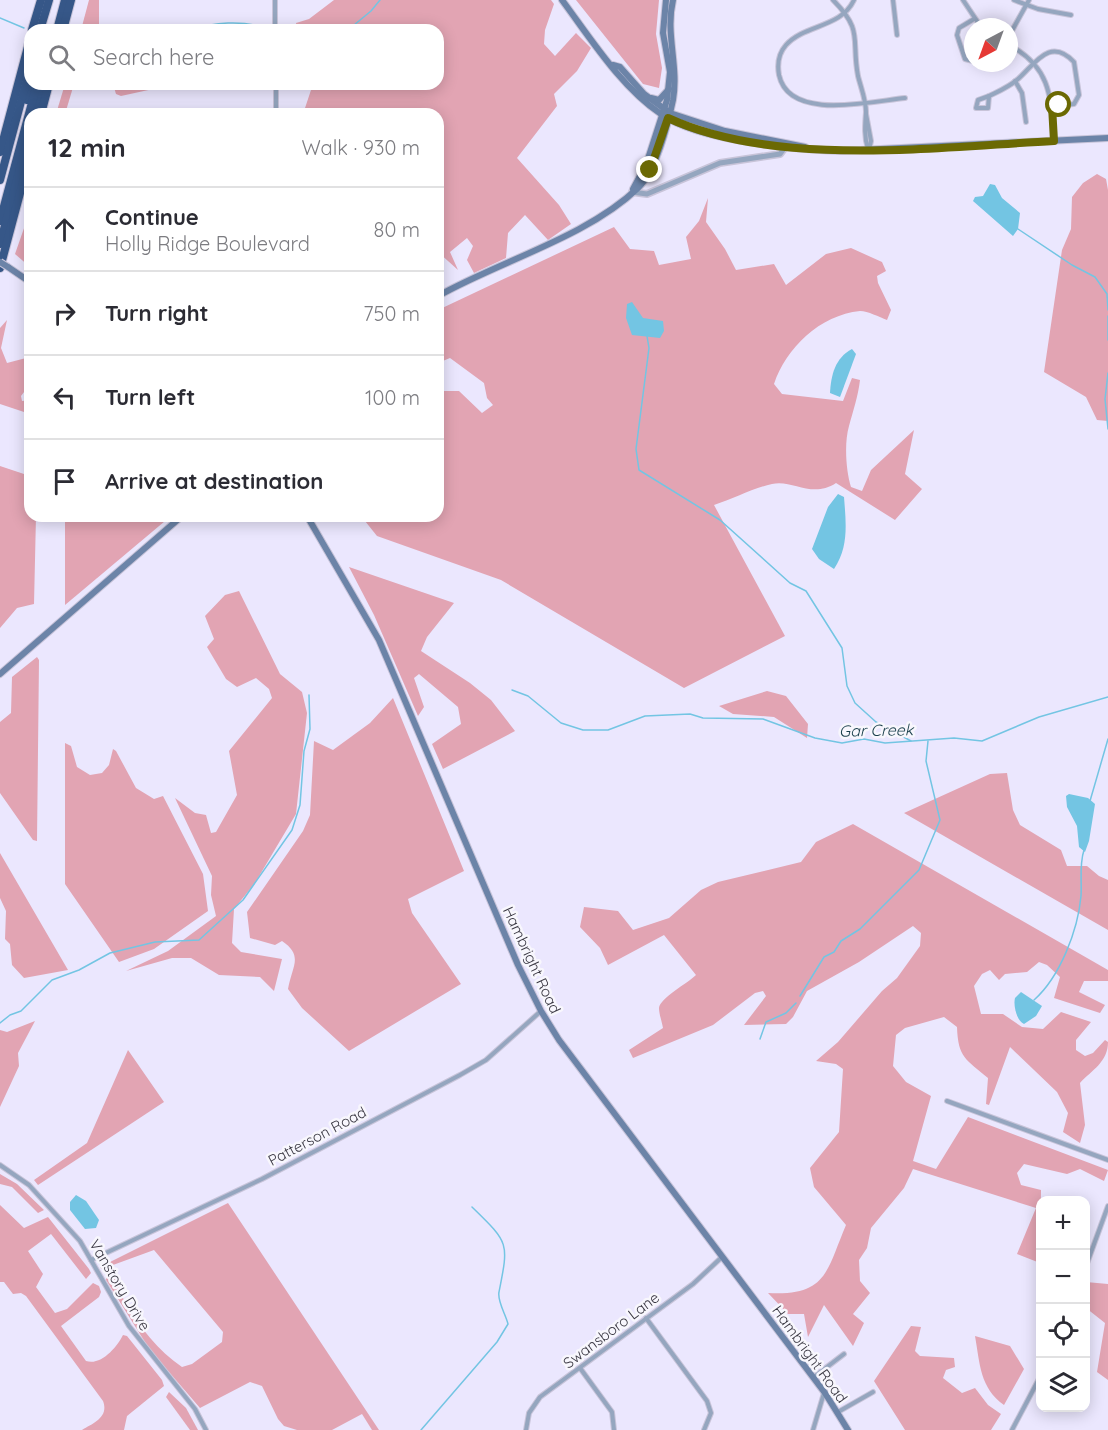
<!DOCTYPE html>
<meta charset="utf-8">
<style>
:root{--surface:#fff;--page:#f2f2f3;--text:#2b2b33;--muted:#7c7c81;--line:#e1e1e2}
body{margin:0;font-family:Quicksand,sans-serif;background:var(--page);color:var(--text)}
.controls{position:absolute;right:18px;bottom:18px;display:grid;overflow:hidden;border-radius:12px;box-shadow:0 3px 15px #0003}
.controls button{width:54px;height:54px;display:grid;place-items:center;padding:0;border:0;border-bottom:2px solid var(--line);background:var(--surface);color:var(--text);font:30px sans-serif}
.compass{position:absolute;left:964px;top:18px;width:54px;height:54px;border-radius:50%;background:var(--surface);box-shadow:0 3px 15px #0003;rotate:221deg}
.stop{position:absolute;width:18px;height:18px;margin:-14px;border:4px solid #6b6903;border-radius:50%;background:#fff}
.stop.end{background:#6b6903;border-color:#fff;box-shadow:0 2px 6px #0008}
.list{margin:0;padding:0;list-style:none}
h2{display:flex;justify-content:space-between;align-items:center;height:78px;margin:0;padding:0 24px;font-size:26px}
h2 small{font-size:20px;font-weight:400;color:var(--muted)}
.list li{display:grid;grid-template-columns:39px 1fr auto;gap:18px;align-items:center;box-sizing:border-box;height:84px;padding:0 24px;border-top:2px solid var(--line)}
.list b{display:block;font-size:22px;white-space:nowrap}
.list p{margin:0;font-size:20px;white-space:nowrap;color:var(--muted)}
.list em{font-size:20px;font-style:normal;color:var(--muted)}
.icon{flex:none;width:33px;height:33px;fill:none;stroke:currentColor;stroke-width:2;stroke-linecap:round;stroke-linejoin:round}
.map{position:relative;flex:none;width:1108px;height:1430px;overflow:hidden}
.search{position:absolute;background:var(--surface);box-shadow:0 3px 15px #0003;left:24px;top:24px;width:420px;height:66px;display:flex;align-items:center;gap:15px;box-sizing:border-box;padding:0 21px;border-radius:18px;color:var(--muted);font-size:22px}
.panel{position:absolute;background:var(--surface);box-shadow:0 3px 15px #0003;left:24px;top:108px;width:420px;height:414px;border-radius:18px}
.map>svg:first-child{display:block}
</style>
<div class="map">
<svg width="1108" height="1430" viewBox="0 0 1108 1430">
<rect width="100%" height="100%" fill="#ebe7fe"/>
<g fill="#e2a4b3">
<path d="M89,0h10v30h-18z"/>
<path d="M334,0h217l3,4 -9,26 -1,14 11,12 21,-23 15,15 -14,23 -23,23 3,12 -40,52 42,47 12,19 -23,16 -23,-25 -17,18 -2,25 -32,15 -7,-13 6,-14 -6,-8 -17,14 8,18 -20,-18v-138h-135l10,-30h125v-54h-141l-1,-7 13,-4z"/>
<path d="M576,0h83l-3,34 6,34 -3,20 -16,-4z"/>
<path d="M65,84h9l-9,30h-9z"/>
<path d="M113,84h39l1,5 -32,7 -5,-2z"/>
<path d="M1097,174l9,5 2,11v231l-11,-1 -11,-23 -42,-25 18,-122 9,-21 1,-32 11,-14z"/>
<path d="M708,198l-2,24 19,27 11,21 38,-6 12,21 40,-31 25,-6 31,14 4,9 -9,5 1,7 13,27 -4,10c-8,-3 -19,-9 -27,-9 -40,4 -74,37 -86,73l8,10 61,7 9,-23 8,2c-2,17 -7,31 -11,46 -5,17 -3,45 2,61l11,4 9,-21 43,-40 -9,44 17,15 -27,31 -59,-37c-24,16 -44,-4 -64,1 -19,4 -39,15 -58,21l71,131 -101,52 -183,-108 -124,-44 -16,-20h77v-125h21l23,22 11,-8 -6,-7 -3,-15 -34,-25 -12,5v-53l176,-83 16,22 24,2 5,14 32,-6 -5,-22 13,-16z"/>
<path d="M30,211v56l-15,-13z"/>
<path d="M7,320l-6,28 6,15 19,-5 4,-7v33l-9,12 1,5 8,-1v14l-30,-10v-76z"/>
<path d="M0,466l30,10v40h6l-2,88 -17,4 -17,20z"/>
<path d="M65,516h106l-106,89z"/>
<path d="M349,567l105,36 -27,34 -6,14 49,32 21,17 24,31 -72,38 -11,-25 29,-20 -3,-17 -39,-33 -5,4 10,29 -6,9 -44,-101z"/>
<path d="M239,591l41,83 22,18 5,21 -11,101 -41,69 -21,26 -2,34 9,9 41,7 -8,32 -14,-14 -41,-2 -28,-17h-19l-46,13 42,-20 48,-35 -5,-21 1,-19 -37,-78 20,15 11,2 5,18 5,-1 21,-37 -8,-44 43,-53 -3,-9 -13,-11 -19,9 -11,-8 -19,-32 7,-8 -9,-23 20,-21z"/>
<path d="M37,657l2,3 -2,181 -4,-1 -33,-47v-71l11,-9 1,-36z"/>
<path d="M767,691l19,5 22,28 -1,14 -33,-21 -41,-3 -14,-8z"/>
<path d="M393,698l71,173 -56,28 4,14 49,71 -112,67 -47,-43 -14,-19c4,-23 16,-33 -6,-48l-7,4 -25,-7 -3,-26 56,-81 7,-16 4,-74 19,9 37,-27z"/>
<path d="M65,743l6,3 6,21 13,8 12,-2 7,-8 4,-16 3,2 20,37 18,11 9,-3 40,78 5,37 -54,38 -35,13 -54,-78z"/>
<path d="M1007,773l6,37 7,15 41,25 6,16h20l12,10 9,4v50l-204,-117 86,-39z"/>
<path d="M853,824l255,146v11h-24l-5,11 26,13 -5,8 -46,-15 6,-21 -13,-12 -8,-3 -12,10 -22,2 -6,6 -9,-10 -8,4 -8,12 7,28h22l19,13 21,2 18,-17 30,10 -15,18v10l9,6 8,-3 12,-13 3,2c0,20 -16,28 -28,41l5,42 -5,18 -17,-11 5,-19 -11,-21 -47,-45 -21,58 -3,-1 2,-26c-22,-19 -30,-20 -31,-51l-13,-10 -39,11 -9,7 -3,31 13,16 25,14 -18,65 23,8 32,-52 140,53 -4,11 -24,-12 -13,5 -43,-10 -7,9 4,12 20,5 -1,73 -23,-9 19,-46 -123,-39 -9,19 -33,40 -4,20 -8,12 1,21 10,12 -17,21 11,9 -11,23 -29,-41 -16,32 -4,-23h-16l-20,-21c59,3 58,-21 78,-68l-32,-38 -4,-19 29,-36 4,-63 -7,-5 -20,-3 22,-19 44,-51 15,-13 23,-32 1,-13 -8,-7 -54,36 -52,29 -14,26 -7,7 -42,1 22,-29 -3,-5 -8,2 -42,32 -80,33 -4,-8 34,-22c-1,-6 -4,-14 -4,-20 1,-10 29,-25 37,-33l-32,-40 -56,30 -8,-17 -20,-21 4,-20 34,4 15,19 36,-12 32,-28 17,-8 83,-20 15,-20z"/>
<path d="M0,853l68,117 -44,8 -12,-13 -2,-21 -5,-5 1,-28 -6,-13z"/>
<path d="M35,1021l-17,32 1,13 -19,41v-77l7,2z"/>
<path d="M128,1050l36,52 -126,83 -4,-5 53,-37z"/>
<path d="M0,1174l17,10 27,26 -6,3 -26,-26 -12,-3z"/>
<path d="M228,1203l151,227h-7l-10,-16 -30,16h-35l-13,-4 -6,-7 -16,-33 -12,-4 -50,26 -50,-58 -44,-70 1,-5 4,-2c8,5 9,20 14,29 14,24 33,49 57,65l10,-3 30,-22 1,-10 -69,-82 -52,19 -2,-2z"/>
<path d="M0,1205l24,23 24,-11 41,52 2,4 -5,6 -35,-45 -23,17 15,23 -7,13 19,26 12,-4 26,-26 6,3 2,6 -2,5 -38,29 25,35c15,5 31,-14 37,-26l4,1 35,44 2,6 -37,30 -3,14h-42c12,-7 27,-13 21,-29l-77,-105 -5,-3 -8,1 -9,-12h-4z"/>
<path d="M1086,1282l22,2v96l-11,-8 8,-49 -19,-15z"/>
<path d="M911,1326l10,1 -6,24 5,5 34,2 1,9 -9,3 -3,8 19,15 13,-5 13,17 13,9 -10,16h-86l-31,-49z"/>
<path d="M975,1336l35,10 14,23 -20,36c-24,-17 -24,-41 -29,-69z"/>
<path d="M169,1392l17,16 12,22h-8l-24,-33z"/>
</g>
<g fill="#73c5e3">
<path d="M990,184l5,1 7,13 18,15 -2,16 -5,7 -40,-35 2,-4 8,-1z"/>
<path d="M632,302l11,16 20,3 1,10 -4,7 -28,-3 -6,-17 1,-14z"/>
<path d="M852,349l4,5 -16,43 -10,-4c1,-18 5,-35 22,-44z"/>
<path d="M838,494l6,3c2,26 5,50 -10,72l-15,-10 -7,-10 16,-42z"/>
<path d="M1069,794l19,4 7,6 -6,37 -4,11 -6,-5 -2,-21 -10,-19 -1,-11z"/>
<path d="M1021,992l21,14 -6,10 -12,8c-7,-3 -11,-18 -9,-26z"/>
<path d="M76,1195l10,6 13,19 -3,8 -11,1 -15,-19v-8z"/>
</g>
<g fill="none" stroke-linecap="round" stroke-linejoin="round">
<g stroke="#73c5e3" stroke-width="1.5">
<path d="M0,18l24,10"/>
<path d="M286,27l32,-2 7,5"/>
<path d="M190,30c24,-8 52,-10 76,-2"/>
<path d="M348,30l23,-19 9,-11"/>
<path d="M1018,229l54,36 23,12 12,17 1,16"/>
<path d="M1108,316v24"/>
<path d="M647,336l2,12 -13,101 3,21 81,50 70,63 16,8 36,57 5,38 8,17 21,19 35,19"/>
<path d="M1108,373l-3,26 3,30"/>
<path d="M512,690l16,6 33,27 22,7h25l37,-14 45,-2 13,4 60,1 52,19 27,5 22,-4 21,4 69,-5 28,3 57,-24 69,-20"/>
<path d="M1090,801l18,-62"/>
<path d="M800,996l24,-39 10,-5 7,-11 19,-12 59,-59 21,-50 -14,-59 2,-20"/>
<path d="M1034,1000c26,-23 44,-70 47,-104 1,-15 -2,-31 3,-46"/>
<path d="M0,1023l10,-8 11,-4 31,-31 27,-10 31,-17 45,-11 44,-2 44,-40 49,-70 8,-25 4,-54 6,-22 -1,-34"/>
<path d="M760,1039l6,-17 20,-9 10,-10"/>
<path d="M421,1430l76,-88 11,-18c-2,-9 -11,-23 -9,-32 10,-50 10,-49 -27,-85"/>
</g>
<defs>
<g id="minor">
<path d="M275,0v30"/>
<path d="M833,0c31,31 18,39 25,76 3,12 8,24 8,36 -1,13 -2,25 2,37"/>
<path d="M854,0c-13,28 -49,24 -68,45 -7,8 -9,19 -7,30 10,47 94,26 126,23"/>
<path d="M893,0l4,35"/>
<path d="M963,0l18,27"/>
<path d="M1014,0l24,9 33,6"/>
<path d="M1009,36l20,-36"/>
<path d="M1009,45c42,22 42,52 45,95"/>
<path d="M973,61l-8,-2 -8,-24 2,-7 15,-9"/>
<path d="M1015,81l7,12 4,29"/>
<path d="M276,84v30"/>
<path d="M989,96c10,-5 20,-9 29,-17 17,-15 32,-43 56,-17l5,33 -5,9 -22,2"/>
<path d="M989,96l-1,12h-12l2,-8z"/>
<path d="M866,114l5,27 -2,9"/>
<path d="M947,1101l161,59"/>
<path d="M0,1165l29,20 51,56 49,85 66,83 11,21"/>
<path d="M91,1260l171,-81 198,-104 26,-15 55,-49"/>
<path d="M1086,1266l22,-60"/>
<path d="M646,1318l61,83 4,12 -7,17"/>
<path d="M580,1368l32,44 2,18"/>
<path d="M814,1377l30,-23"/>
<path d="M838,1412l35,-20"/>
<path d="M526,1430l3,-17 11,-16 153,-113 29,-27"/>
<path d="M813,1430l11,-37"/>
<path d="M1012,1430l28,-53"/>
</g>
<path id="tertiary" d="M632,192l15,2 73,-31 60,-9 6,-8"/>
<g id="secondary">
<path d="M562,0c29,39 59,87 99,114 38,27 132,35 179,37l268,-13"/>
<path d="M613,65l7,2 24,27 26,19 55,18 80,16"/>
<path d="M651,98l8,2 10,-11"/>
<path d="M633,189l13,-24 21,-65 3,-28 -7,-39 3,-33"/>
<path d="M8,267l22,15"/>
<path d="M438,296c62,-35 149,-59 200,-108 18,-17 30,-64 35,-88 6,-34 -8,-66 0,-100"/>
<path d="M307,516l72,124 139,325 23,46 18,29 266,353 23,37"/>
<path d="M0,674l182,-158"/>
</g>
<g id="motorway">
<path d="M32,30l9,-30"/>
<path d="M40,30l9,-30"/>
<path d="M57,30l8,-30"/>
<path d="M63,30l8,-30"/>
<path d="M27,100l4,-16"/>
<path d="M35,114l7,-29"/>
<path d="M41,114l8,-30"/>
<path d="M0,152l30,-113"/>
<path d="M0,180l30,-112"/>
<path d="M0,221l37,-137"/>
<path d="M0,244l30,-113"/>
<path d="M0,268l30,-112"/>
</g>
</defs>
<use href="#minor" stroke="#c8c4d9" stroke-width="6"/>
<use href="#tertiary" stroke="#c8c4d9" stroke-width="8"/>
<use href="#secondary" stroke="#c8c4d9" stroke-width="8"/>
<use href="#motorway" stroke="#c8c4d9" stroke-width="10"/>
<use href="#minor" stroke="#95a6bf" stroke-width="4"/>
<use href="#tertiary" stroke="#95a6bf" stroke-width="5"/>
<use href="#secondary" stroke="#6c84a8" stroke-width="6"/>
<use href="#motorway" stroke="#365788" stroke-width="8"/>
<defs>
<path id="secondary-bridge" d="M0,262l8,5"/>
</defs>
<use href="#secondary-bridge" stroke="#c8c4d9" stroke-width="8" stroke-linecap="butt"/>
<use href="#secondary-bridge" stroke="#6c84a8" stroke-width="6"/>
</g>
<g fill="none" stroke-linecap="round" stroke-linejoin="round">
<path stroke="#6b6903" stroke-width="8" d="M650,170l18,-52c109,50 268,29 386,23l-2,-35 7,-1"/>
</g>
<g text-anchor="middle" dominant-baseline="central" stroke-width="5" stroke-linejoin="round" paint-order="stroke">
<g font-size="15" fill="#3a3843" stroke="#f8f7fd">
<text transform="translate(532 960) rotate(65)">Hambright Road</text>
<text transform="translate(317 1136) rotate(-28)">Patterson Road</text>
<text transform="translate(120 1285) rotate(59)">Vanstory Drive</text>
<text transform="translate(611 1330) rotate(-37)">Swansboro Lane</text>
<text transform="translate(810 1354) rotate(54)">Hambright Road</text>
</g>
<g font-size="16" font-style="italic" fill="#183d4a" stroke="#f8f7fd">
<text transform="translate(876 730) rotate(-1)">Gar Creek</text>
</g>
</g>
</svg>
<div class="controls">
<button>+</button>
<button>−</button>
<button><svg class="icon" aria-label="locate" viewBox="0 0 24 24"><circle cx="12" cy="12" r="6"/><path d="M12 2v4M12 18v4M2 12h4M18 12h4"/></svg></button>
<button><svg class="icon" aria-label="layers" viewBox="0 0 24 24"><path d="M12 4l9 5-9 5-9-5zM3 14l9 5 9-5"/></svg></button>
</div>
<svg class="compass" viewBox="-18 -18 36 36"><path d="M0-13l5 13h-10z" fill="#e53935"/><path d="M0 13l5-13h-10z" fill="#7c7c81"/></svg>
<div class="stop" style="left:1059px;top:105px"></div>
<div class="stop end" style="left:650px;top:170px"></div>
<div class="search"><svg class="icon" aria-label="search" viewBox="0 0 24 24"><circle cx="10" cy="10" r="6"/><path d="M15 15l6 6"/></svg>Search here</div>
<section class="panel">
<h2>12 min<small>Walk · 930 m</small></h2>
<ul class="list">
<li><svg class="icon" aria-label="ahead" viewBox="0 0 24 24"><path d="M12 20V5M6 11l6-6 6 6"/></svg><div><b>Continue</b><p>Holly Ridge Boulevard</p></div><em>80 m</em></li>
<li><svg class="icon" aria-label="right" viewBox="0 0 24 24"><path d="M7 20v-9h11M14 6l5 5-5 5"/></svg><div><b>Turn right</b></div><em>750 m</em></li>
<li><svg class="icon" aria-label="left" viewBox="0 0 24 24"><path d="M17 20v-9H6M10 6l-5 5 5 5"/></svg><div><b>Turn left</b></div><em>100 m</em></li>
<li><svg class="icon" aria-label="arrive" viewBox="0 0 24 24"><path d="M6 21V4h12l-3 4 3 4H6"/></svg><div><b>Arrive at destination</b></div></li>
</ul>
</section>
</div>
